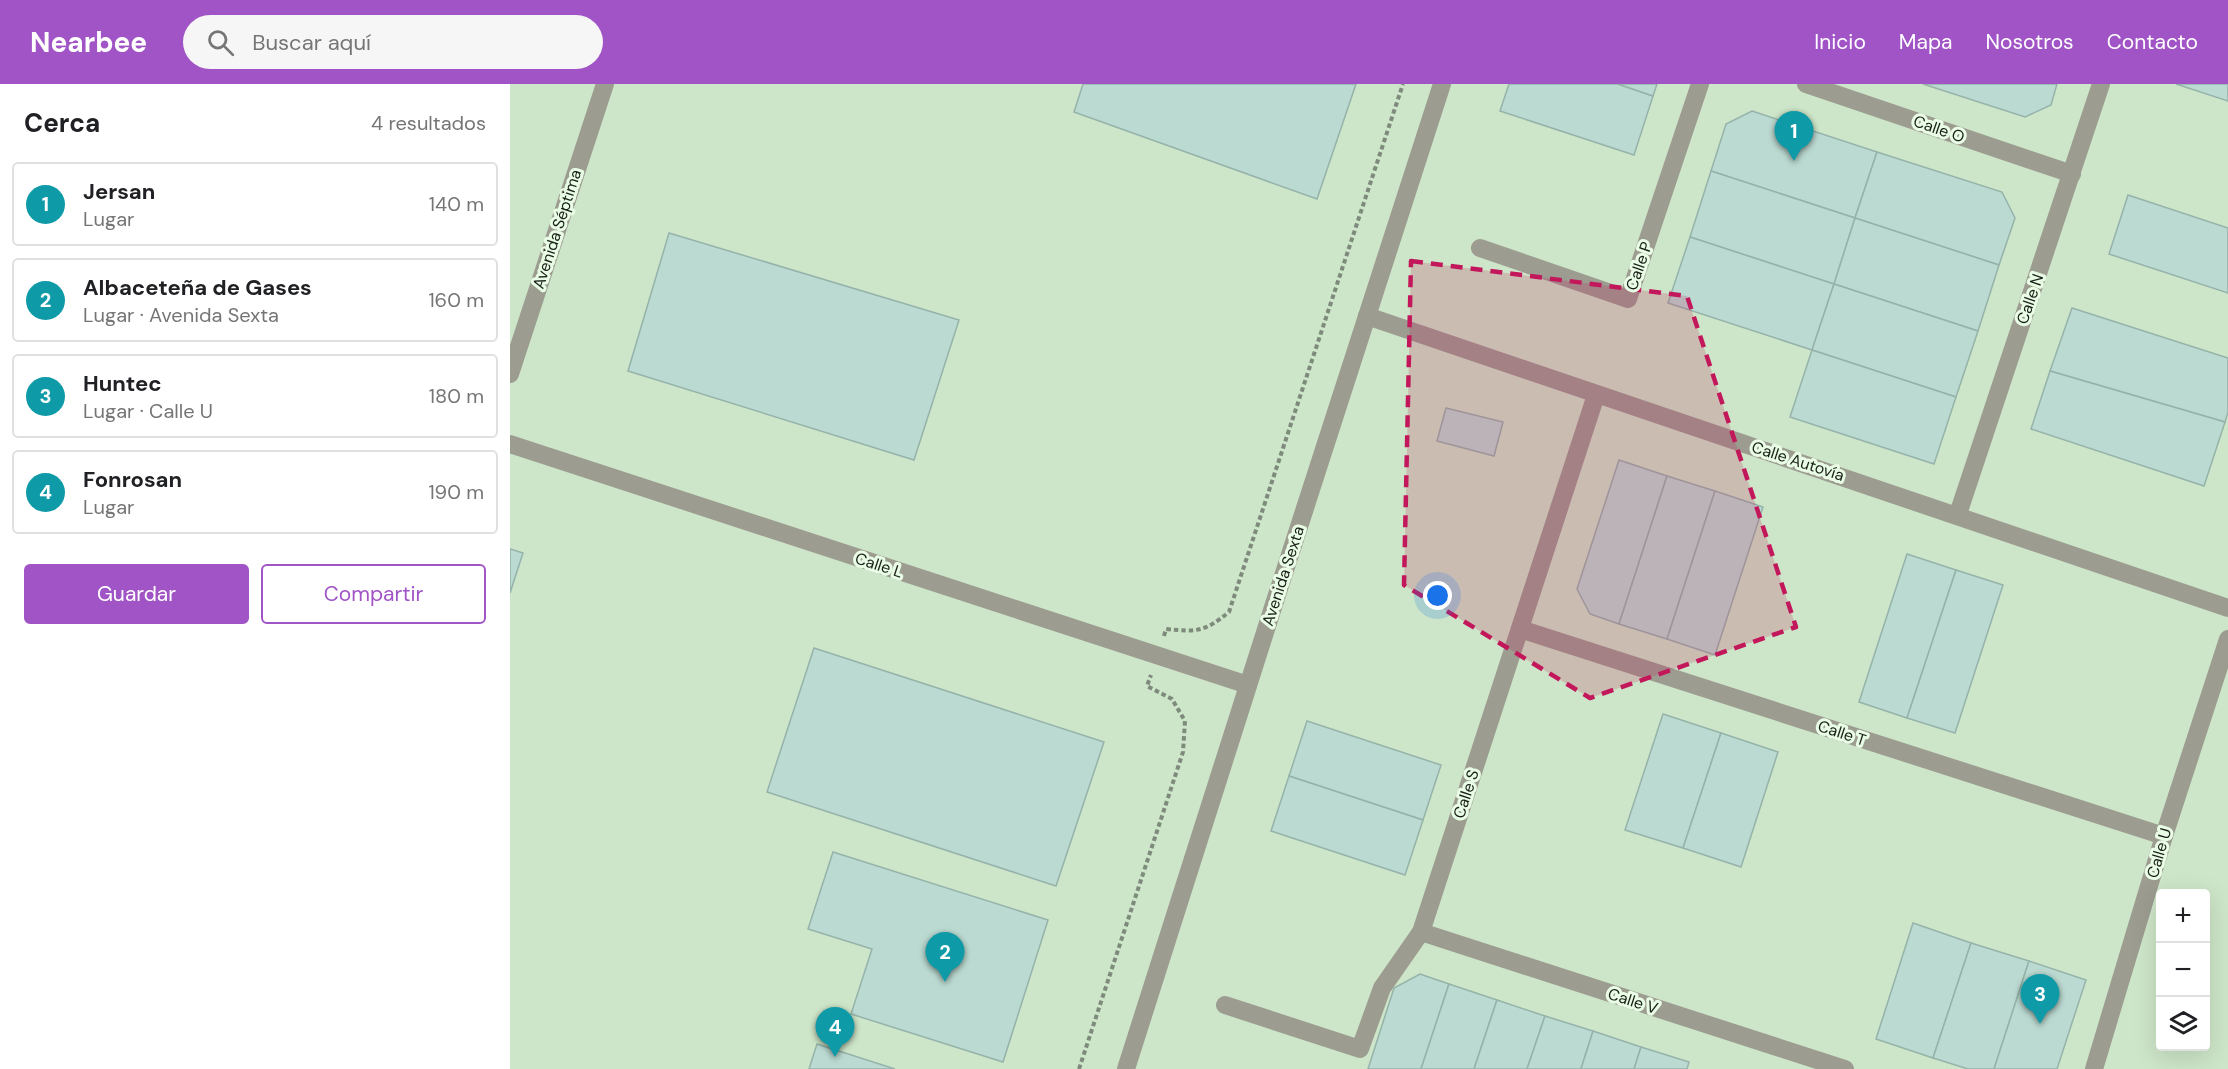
<!DOCTYPE html>
<html lang="es">
<meta charset="utf-8">
<style>
:root{--surface:#fff;--page:#f6f6f6;--text:#202124;--muted:#757577;--line:#e0e0e0;--accent:#a054c6}
body{margin:0;font-family:"DM Sans",sans-serif;background:var(--page);color:var(--text)}
.controls{position:absolute;right:18px;bottom:18px;display:grid;overflow:hidden;border-radius:6px;box-shadow:0 6px 24px #0002}
.controls button{width:54px;height:54px;display:grid;place-items:center;padding:0;border:0;border-bottom:2px solid var(--line);background:var(--surface);color:var(--text);font:30px sans-serif}
.you{position:absolute;left:928px;top:512px;width:21px;height:21px;margin:-15px;border:4px solid #fff;border-radius:50%;background:#1a73e8;box-shadow:0 0 0 9px #1a73e833}
.badge{display:grid;place-items:center;width:39px;height:39px;border-radius:50%;background:var(--accent);color:#fff;font-size:20px;font-weight:700}
.pin{position:absolute;translate:-50% -50px;filter:drop-shadow(0 2px 3px #0008)}
.pin::after{content:'';position:absolute;top:32px;width:21px;height:18px;background:inherit;clip-path:polygon(0 0,100% 0,50% 100%)}
.list{margin:0;padding:0;list-style:none}
h2{display:flex;justify-content:space-between;align-items:center;height:78px;margin:0;padding:0 24px;font-size:26px}
h2 small{font-size:20px;font-weight:400;color:var(--muted)}
.list li{display:grid;grid-template-columns:39px 1fr auto;gap:18px;align-items:center;box-sizing:border-box;height:84px;margin:0 12px 12px;padding:0 12px;border:2px solid var(--line);border-radius:6px}
.list b{display:block;font-size:22px;white-space:nowrap}
.list p{margin:0;font-size:20px;white-space:nowrap;color:var(--muted)}
.list em{font-size:20px;font-style:normal;color:var(--muted)}
.actions{display:flex;gap:12px;padding:18px 24px}
.actions a{flex:1;padding:14px 0;border:2px solid var(--accent);border-radius:6px;text-align:center;font-size:21px;color:var(--accent)}
.actions .main{background:var(--accent);color:#fff}
.icon{flex:none;width:33px;height:33px;fill:none;stroke:currentColor;stroke-width:2;stroke-linecap:round;stroke-linejoin:round}
.map{position:relative;flex:none;width:1718px;height:985px;overflow:hidden}
header{display:flex;align-items:center;gap:36px;box-sizing:border-box;height:84px;padding:0 30px;background:var(--accent);color:#fff}
header strong{font-size:28px}
nav{display:flex;gap:33px;margin-inline-start:auto;font-size:21px}
.search{width:420px;height:54px;background:var(--page);display:flex;align-items:center;gap:15px;box-sizing:border-box;padding:0 21px;border-radius:33px;color:var(--muted);font-size:22px}
main{display:flex}
aside{flex:1;background:var(--surface)}
.map>svg:first-child{display:block}
</style>
<header>
<strong>Nearbee</strong>
<div class="search"><svg class="icon" aria-label="search" viewBox="0 0 24 24"><circle cx="10" cy="10" r="6"/><path d="M15 15l6 6"/></svg>Buscar aquí</div>
<nav><a>Inicio</a><a>Mapa</a><a>Nosotros</a><a>Contacto</a></nav>
</header>
<main>
<aside>
<h2>Cerca<small>4 resultados</small></h2>
<ul class="list">
<li><span class="badge" style="background:#0f9aa8">1</span><div><b>Jersan</b><p>Lugar</p></div><em>140 m</em></li>
<li><span class="badge" style="background:#0f9aa8">2</span><div><b>Albaceteña de Gases</b><p>Lugar · Avenida Sexta</p></div><em>160 m</em></li>
<li><span class="badge" style="background:#0f9aa8">3</span><div><b>Huntec</b><p>Lugar · Calle U</p></div><em>180 m</em></li>
<li><span class="badge" style="background:#0f9aa8">4</span><div><b>Fonrosan</b><p>Lugar</p></div><em>190 m</em></li>
</ul>
<div class="actions"><a class="main">Guardar</a><a>Compartir</a></div>
</aside>
<div class="map">
<svg width="1718" height="985" viewBox="0 0 1718 985">
<rect width="100%" height="100%" fill="#dceed8"/>
<path fill="#cde5c8" fill-rule="evenodd" d="M0,0h1718v985h-1718zM1650,810h46v152h-46z"/>
<g fill="#bbdad1" stroke="#95b3aa" stroke-width="1.5">
<path d="M573,0h273l-39,115 -243,-87z"/>
<path d="M999,0h109l35,12 -19,59 -134,-44z"/>
<path d="M1108,0h39l-4,12z"/>
<path d="M1413,0h134l-6,21 -26,12z"/>
<path d="M1666,0h52v17z"/>
<path d="M1242,27l125,41 -22,66 -144,-47 15,-47z"/>
<path d="M1367,68l125,40 13,26 -16,47 -144,-47z"/>
<path d="M1201,87l144,47 -21,66 -144,-47z"/>
<path d="M1618,111l100,33v65l-119,-39z"/>
<path d="M1345,134l144,47 -21,66 -144,-47z"/>
<path d="M159,149l290,87 -45,140 -286,-89z"/>
<path d="M1180,153l144,47 -22,66 -144,-47z"/>
<path d="M1324,200l144,47 -22,66 -144,-47z"/>
<path d="M1562,224l156,50v54l-3,10 -175,-51z"/>
<path d="M1302,266l144,47 -22,67 -144,-47z"/>
<path d="M1540,287l175,51 -21,64 -173,-57z"/>
<path d="M936,324l57,14 -9,34 -57,-15z"/>
<path d="M1109,376l48,16 -48,148 -29,-10 -13,-25z"/>
<path d="M1157,392l48,15 -48,148 -48,-15z"/>
<path d="M1205,407l48,16 -48,148 -48,-16z"/>
<path d="M0,465l13,4 -13,40z"/>
<path d="M1397,470l49,16 -49,148 -48,-16z"/>
<path d="M1446,486l47,15 -48,148 -48,-15z"/>
<path d="M304,564l290,94 -48,144 -289,-94z"/>
<path d="M1153,630l58,19 -38,115 -58,-18z"/>
<path d="M797,637l134,44 -18,55 -134,-44z"/>
<path d="M1211,649l57,19 -37,115 -58,-19z"/>
<path d="M779,692l134,44 -18,55 -134,-44z"/>
<path d="M323,768l215,68 -45,142 -152,-48 21,-65 -64,-20z"/>
<path d="M1403,839l58,20 -38,115 -57,-19z"/>
<path d="M1461,859l58,18 -35,108h-26l-35,-11z"/>
<path d="M1519,877l57,19 -29,89h-63z"/>
<path d="M910,890l29,10 -28,85h-53l26,-81z"/>
<path d="M939,900l48,16 -23,69h-53z"/>
<path d="M987,916l48,16 -18,53h-53z"/>
<path d="M1035,932l48,15 -12,38h-54z"/>
<path d="M1083,947l48,16 -7,22h-53z"/>
<path d="M307,960l78,25h-86z"/>
<path d="M1131,963l48,15 -2,7h-53z"/>
</g>
<g fill="none" stroke-linecap="round" stroke-linejoin="round">
<g stroke="#7e8b7c" stroke-width="4" stroke-dasharray="4.5 3" stroke-linecap="butt">
<path d="M654,552l2,-7c32,3 38,3 63,-17l174,-528"/>
<path d="M569,985l104,-317 2,-31 -13,-22 -25,-13 4,-11"/>
</g>
<g stroke="#9c9c90" stroke-width="18">
<path d="M1296,0l266,90"/>
<path d="M970,164l148,51 72,-215"/>
<path d="M857,232c287,99 575,193 861,292"/>
<path d="M0,290l95,-290"/>
<path d="M0,360l738,241"/>
<path d="M1448,430l143,-430"/>
<path d="M1010,545l644,207"/>
<path d="M911,848l424,137"/>
<path d="M715,921l135,44 22,-61 39,-56 175,-537"/>
<path d="M616,985l149,-468 167,-517"/>
<path d="M1584,985l70,-233 64,-197"/>
</g>
</g>
<path fill="#c2185b" fill-opacity="0.2" stroke="#c2185b" stroke-width="4.5" stroke-dasharray="12 8" stroke-linejoin="round" d="M901,177l276,35 109,331 -206,71 -186,-113z"/>
<g text-anchor="middle" dominant-baseline="central" stroke-width="6" stroke-linejoin="round" paint-order="stroke">
<g font-size="16" fill="#181f17" stroke="#e9fce5">
<text transform="translate(1429 45) rotate(19)">Calle O</text>
<text transform="translate(47 145) rotate(-72)">Avenida Séptima</text>
<text transform="translate(1129 182) rotate(-71)">Calle P</text>
<text transform="translate(1520 215) rotate(-71)">Calle N</text>
<text transform="translate(1288 377) rotate(18)">Calle Autovía</text>
<text transform="translate(369 481) rotate(18)">Calle L</text>
<text transform="translate(773 492) rotate(-72)">Avenida Sexta</text>
<text transform="translate(1332 649) rotate(18)">Calle T</text>
<text transform="translate(956 710) rotate(-72)">Calle S</text>
<text transform="translate(1649 769) rotate(-74)">Calle U</text>
<text transform="translate(1123 917) rotate(18)">Calle V</text>
</g>
</g>
</svg>
<div class="controls">
<button>+</button>
<button>−</button>
<button><svg class="icon" aria-label="layers" viewBox="0 0 24 24"><path d="M12 4l9 5-9 5-9-5zM3 14l9 5 9-5"/></svg></button>
</div>
<div class="you"></div>
<div class="pin badge" style="left:1284px;top:77px;background:#0f9aa8">1</div>
<div class="pin badge" style="left:435px;top:898px;background:#0f9aa8">2</div>
<div class="pin badge" style="left:1530px;top:940px;background:#0f9aa8">3</div>
<div class="pin badge" style="left:325px;top:973px;background:#0f9aa8">4</div>
</div>
</main>
